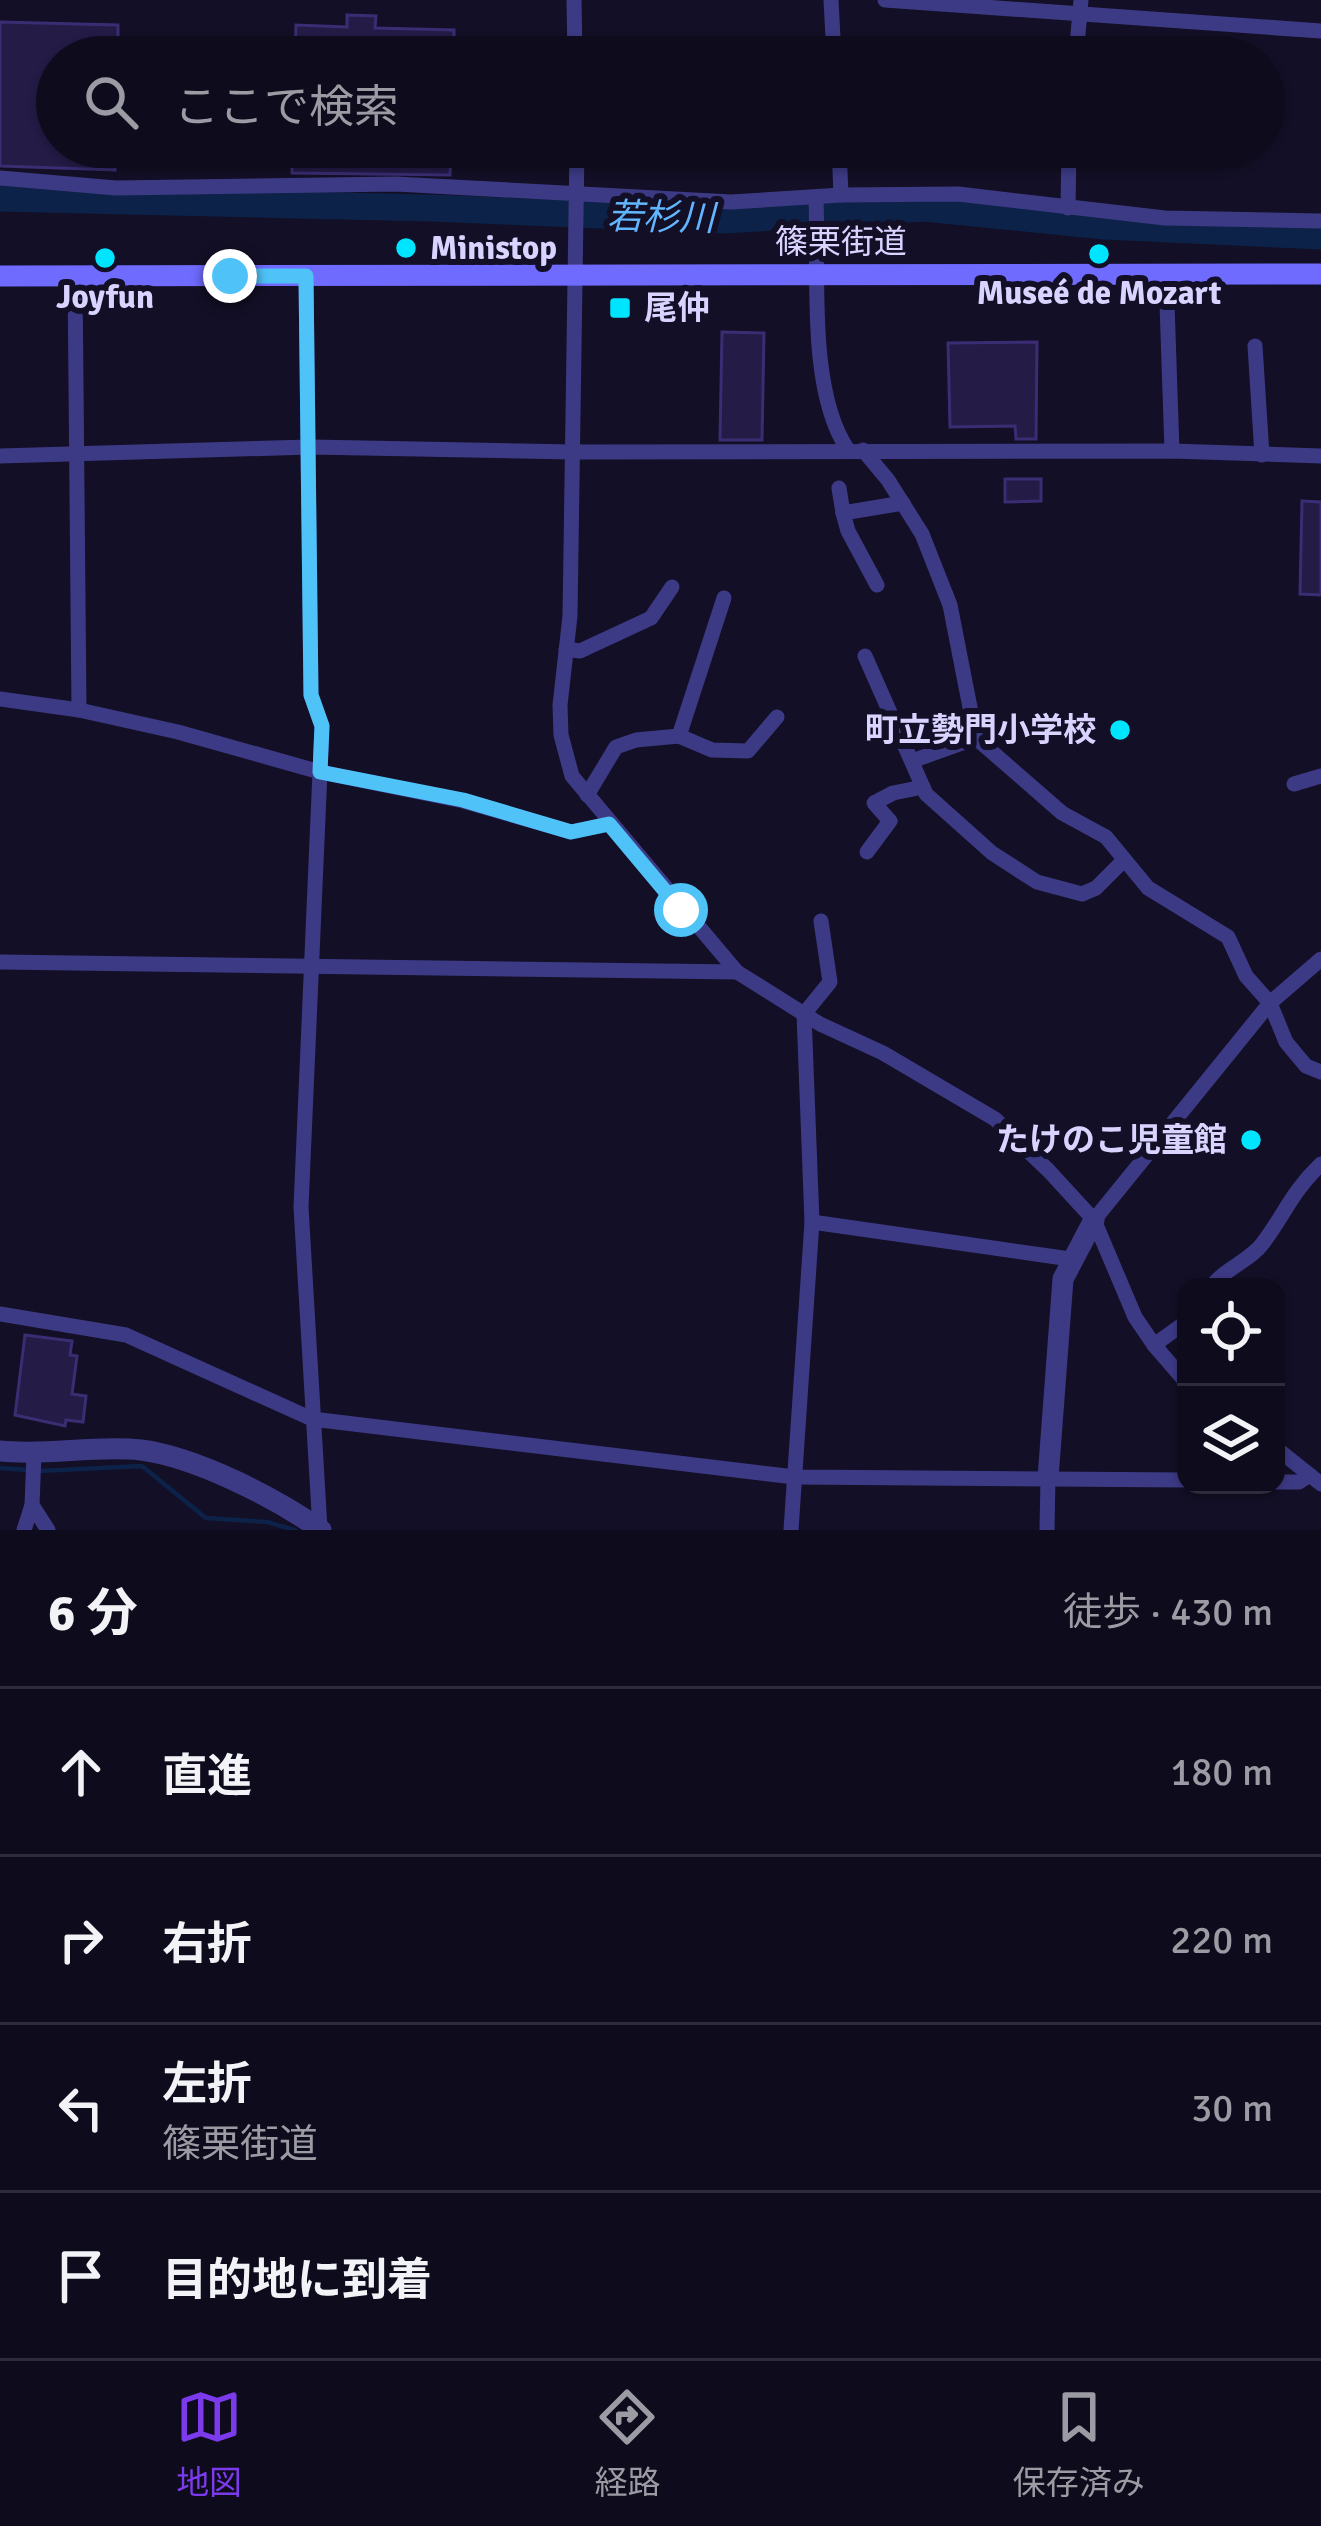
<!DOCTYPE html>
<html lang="ja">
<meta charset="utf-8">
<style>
:root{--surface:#0e0b1c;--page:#1c1929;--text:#f1f3f6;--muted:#9b9ba3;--line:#2e2b3b;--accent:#7c3aed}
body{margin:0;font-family:Signika,"Noto Sans JP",sans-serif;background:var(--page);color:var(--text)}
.controls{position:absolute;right:36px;bottom:36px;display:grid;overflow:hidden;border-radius:24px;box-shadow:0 3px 9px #0004}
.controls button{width:108px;height:108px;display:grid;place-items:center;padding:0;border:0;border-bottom:3px solid var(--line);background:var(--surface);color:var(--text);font:60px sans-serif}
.stop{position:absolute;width:36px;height:36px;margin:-27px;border:9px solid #4fc3f7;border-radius:50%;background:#fff}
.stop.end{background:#4fc3f7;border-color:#fff;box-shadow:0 3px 12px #0008}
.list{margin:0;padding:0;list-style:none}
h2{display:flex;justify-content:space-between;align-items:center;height:156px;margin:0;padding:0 48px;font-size:51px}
h2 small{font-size:39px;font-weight:400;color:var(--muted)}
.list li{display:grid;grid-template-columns:78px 1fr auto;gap:36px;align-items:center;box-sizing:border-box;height:168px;padding:0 48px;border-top:3px solid var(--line)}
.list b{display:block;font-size:45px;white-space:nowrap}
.list p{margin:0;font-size:39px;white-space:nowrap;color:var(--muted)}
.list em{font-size:39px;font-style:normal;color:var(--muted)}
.icon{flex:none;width:66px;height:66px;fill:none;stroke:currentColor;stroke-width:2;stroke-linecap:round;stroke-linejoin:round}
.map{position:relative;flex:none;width:1321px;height:1530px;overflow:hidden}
.search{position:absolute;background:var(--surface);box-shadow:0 3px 9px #0004;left:36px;right:36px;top:36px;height:132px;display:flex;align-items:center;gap:30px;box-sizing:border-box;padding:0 42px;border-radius:66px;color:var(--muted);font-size:45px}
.sheet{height:828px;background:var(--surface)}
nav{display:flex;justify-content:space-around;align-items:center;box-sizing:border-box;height:168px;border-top:3px solid var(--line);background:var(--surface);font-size:33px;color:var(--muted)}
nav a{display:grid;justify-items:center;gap:6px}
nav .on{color:var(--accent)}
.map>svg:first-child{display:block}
</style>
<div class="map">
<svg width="1321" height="1530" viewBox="0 0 1321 1530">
<rect width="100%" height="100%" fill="#130f26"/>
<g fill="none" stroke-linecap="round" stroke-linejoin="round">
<g stroke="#0c2248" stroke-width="4.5">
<path d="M0,1468l28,2"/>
<path d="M40,1471l102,-5 64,52 61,4 28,8"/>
</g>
<path stroke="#0c2248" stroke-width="27" d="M0,198l431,10 294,12 199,-12 180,18 217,10"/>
</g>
<g fill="#241b47" stroke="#3b2d73" stroke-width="3">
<path d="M347,15l29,1 -1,12 79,2v27h-159l1,-32 51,2z"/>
<path d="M0,22l118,3v32h-61v90h58v23l-115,-4z"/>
<path d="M553,41v16h-73l-1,-15z"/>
<path d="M292,147h159l-1,28 -158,-2z"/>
<path d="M722,332l42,1 -2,107h-42z"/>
<path d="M1037,342l-1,97h-20l-1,-13 -65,1 -2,-84z"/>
<path d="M1005,479h36v22l-36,1z"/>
<path d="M1302,501l19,1v93l-21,-1z"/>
<path d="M25,1335l47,6 -2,14 7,1 -5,38 14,2 -3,26 -17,-2 -1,6 -50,-11z"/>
</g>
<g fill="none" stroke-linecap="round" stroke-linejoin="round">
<g stroke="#3d3a85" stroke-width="15">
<path d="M574,0l1,57"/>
<path d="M831,0l3,57"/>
<path d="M885,0l436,31"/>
<path d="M1076,57l5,-57"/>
<path d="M577,147l-7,469 -10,89 1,30 11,41 165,196 83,52 63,29 112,66 54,52 45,49 41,97 19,28 32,37"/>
<path d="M839,147l2,48"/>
<path d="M0,178l116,10 280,-4 335,18 110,-7 117,-1 207,24 156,3"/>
<path d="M816,198c3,72 -9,192 32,252"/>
<path d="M1068,208l1,-61"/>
<path d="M1166,274l6,177"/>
<path d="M75,276l4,434"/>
<path d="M306,276l5,419 11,31 -21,481 19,322"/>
<path d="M1255,346l7,109"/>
<path d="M863,450l25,30 34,54 28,71 26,133 86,75 44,24 42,51 80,49 18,39 24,27 16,39 20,24 15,6"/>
<path d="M0,456l310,-9 262,5 600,-1 149,5"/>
<path d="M839,488l4,25"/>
<path d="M877,585l-29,-54 -5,-18 60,-10"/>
<path d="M566,649l14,2 71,-33 21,-31"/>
<path d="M865,656l61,138 66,59 45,29 45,12 14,-6 28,-28"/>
<path d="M0,699l79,11 99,22 142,40 143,29 108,31 38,-8"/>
<path d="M679,736l45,-138"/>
<path d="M912,761l64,-23"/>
<path d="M1294,784l27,-8"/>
<path d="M587,795l29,-48 20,-7 43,-4 33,14 36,1 29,-34"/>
<path d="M867,852l23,-31 -16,-18 19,-10 30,-6"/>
<path d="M0,962l737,10"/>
<path d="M1094,1220l176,-217 51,-44"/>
<path d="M812,1222l258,37"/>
<path d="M1211,1287c14,-19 39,-26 52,-44 23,-31 28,-50 58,-79"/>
<path d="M0,1314l126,21 186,84 482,58 392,3"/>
<path d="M1154,1345l32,-23"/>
<path d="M1276,1448l45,36"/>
<path d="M34,1455l-2,50 16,25"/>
<path d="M1276,1482h23l11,-7"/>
<path d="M24,1530l8,-25"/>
<path d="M791,1530l21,-308 -8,-208 26,-32 -9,-61"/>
<path d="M1047,1530l1,-52"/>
</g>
<g stroke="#3d3a85" stroke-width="21">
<path d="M0,1451c47,5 94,-6 141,-1 55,7 135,48 180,80"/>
<path d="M1048,1478l15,-199 31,-59"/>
</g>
<path stroke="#6f6bff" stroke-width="21" d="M0,276l1321,-2"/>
</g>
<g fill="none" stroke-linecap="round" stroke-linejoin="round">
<path stroke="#4fc3f7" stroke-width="15" d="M230,276h76l5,419 11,31 -2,46 143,28 108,32 38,-8 72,86"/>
</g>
<g fill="#00e5ff" stroke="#130f26" stroke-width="4.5">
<circle cx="406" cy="248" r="12"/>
<circle cx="1099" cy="254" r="12"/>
<circle cx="105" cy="258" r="12"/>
<rect x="608" y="296" width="24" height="24" rx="6"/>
<circle cx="1120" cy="730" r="12"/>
<circle cx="1251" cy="1140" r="12"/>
</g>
<g text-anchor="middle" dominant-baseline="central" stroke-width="12" stroke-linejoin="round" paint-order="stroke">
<g font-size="33" fill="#d9d4ff" stroke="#130f26">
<text x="841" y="242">篠栗街道</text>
</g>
<g font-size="33" font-weight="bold" fill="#d9d4ff" stroke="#130f26" text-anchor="start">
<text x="430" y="248">Ministop</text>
<text x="1099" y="293" text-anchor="middle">Museé de Mozart</text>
<text x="105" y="297" text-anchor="middle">Joyfun</text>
<text x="644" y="308">尾仲</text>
<text x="1096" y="730" text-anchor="end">町立勢門小学校</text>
<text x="1227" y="1140" text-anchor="end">たけのこ児童館</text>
</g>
<g font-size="36" font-style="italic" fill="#62b6ff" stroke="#130f26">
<text transform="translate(661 218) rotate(1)">若杉川</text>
</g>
</g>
</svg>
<div class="controls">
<button><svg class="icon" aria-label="locate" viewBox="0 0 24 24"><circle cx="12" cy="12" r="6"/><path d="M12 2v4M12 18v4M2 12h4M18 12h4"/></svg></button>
<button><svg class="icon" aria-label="layers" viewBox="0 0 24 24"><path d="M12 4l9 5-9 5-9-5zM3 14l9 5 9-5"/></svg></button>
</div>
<div class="stop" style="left:681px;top:910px"></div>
<div class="stop end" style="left:230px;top:276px"></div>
<div class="search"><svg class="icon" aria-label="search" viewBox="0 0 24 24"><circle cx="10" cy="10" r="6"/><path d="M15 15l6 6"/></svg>ここで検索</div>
</div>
<section class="sheet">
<h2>6 分<small>徒歩 · 430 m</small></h2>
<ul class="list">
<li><svg class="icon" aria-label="ahead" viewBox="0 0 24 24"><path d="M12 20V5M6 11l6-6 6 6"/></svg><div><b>直進</b></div><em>180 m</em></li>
<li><svg class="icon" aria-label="right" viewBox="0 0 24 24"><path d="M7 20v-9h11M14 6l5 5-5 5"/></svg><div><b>右折</b></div><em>220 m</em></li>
<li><svg class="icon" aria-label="left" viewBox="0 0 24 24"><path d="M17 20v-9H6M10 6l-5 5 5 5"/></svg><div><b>左折</b><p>篠栗街道</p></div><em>30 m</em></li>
<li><svg class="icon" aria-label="arrive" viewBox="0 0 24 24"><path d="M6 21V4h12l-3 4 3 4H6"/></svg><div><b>目的地に到着</b></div></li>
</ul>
</section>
<nav>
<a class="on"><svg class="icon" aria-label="map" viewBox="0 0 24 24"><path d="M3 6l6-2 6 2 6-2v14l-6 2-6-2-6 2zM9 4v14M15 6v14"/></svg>地図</a>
<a><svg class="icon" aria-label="directions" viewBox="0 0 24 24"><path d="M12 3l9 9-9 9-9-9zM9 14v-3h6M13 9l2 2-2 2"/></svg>経路</a>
<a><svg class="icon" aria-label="saved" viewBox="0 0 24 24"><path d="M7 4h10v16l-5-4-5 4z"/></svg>保存済み</a>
</nav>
